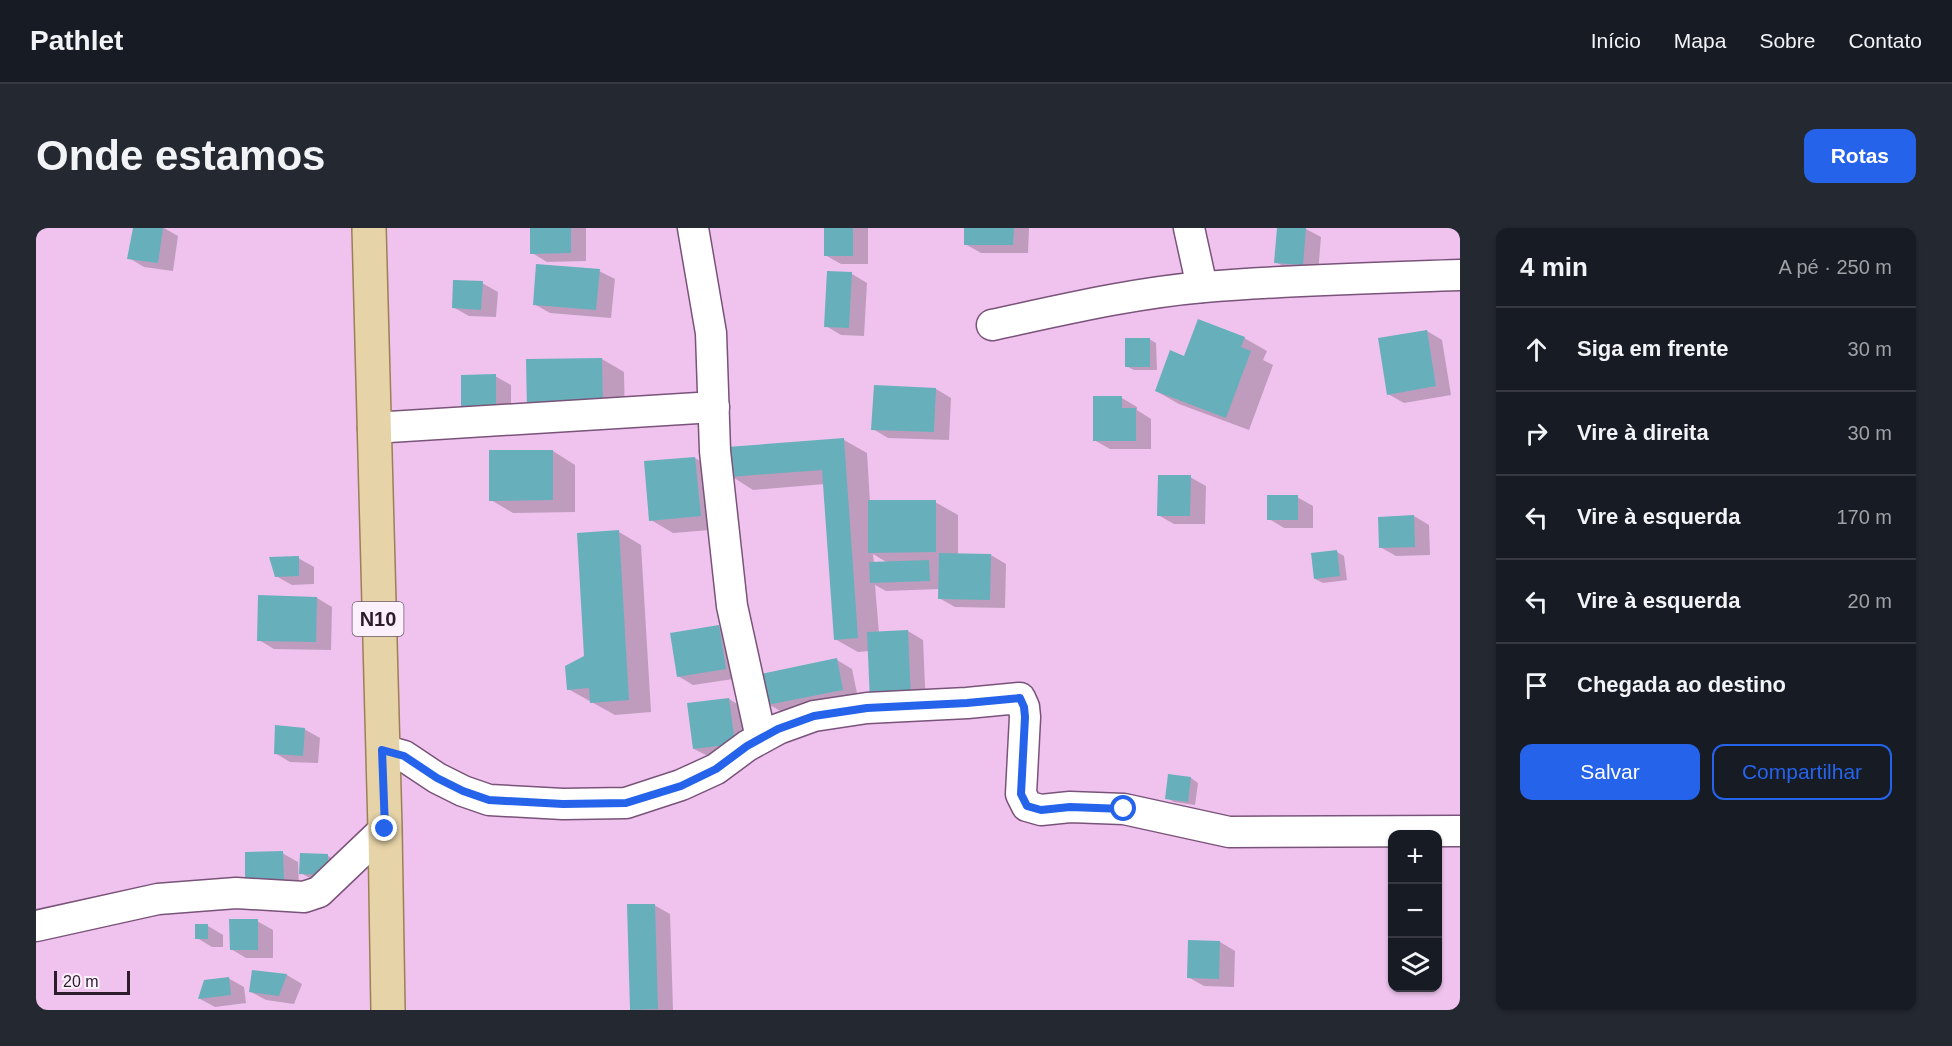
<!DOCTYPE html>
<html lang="pt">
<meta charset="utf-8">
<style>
:root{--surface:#171b24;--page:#242831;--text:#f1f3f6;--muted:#9ea1a6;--line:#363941;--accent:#2563eb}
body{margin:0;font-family:Helvetica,sans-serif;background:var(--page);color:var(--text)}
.controls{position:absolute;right:18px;bottom:18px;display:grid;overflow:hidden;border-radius:12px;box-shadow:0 2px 4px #0004}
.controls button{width:54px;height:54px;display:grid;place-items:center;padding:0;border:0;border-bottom:2px solid var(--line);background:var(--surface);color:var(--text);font:30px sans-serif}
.scale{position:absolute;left:18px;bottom:15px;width:76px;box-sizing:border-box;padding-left:6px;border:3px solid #2c1c2c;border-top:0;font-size:16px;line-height:21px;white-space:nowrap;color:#2c1c2c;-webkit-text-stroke:4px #fdf0fd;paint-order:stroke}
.stop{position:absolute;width:18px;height:18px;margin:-14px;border:4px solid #2563eb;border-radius:50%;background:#fff}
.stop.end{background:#2563eb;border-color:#fff;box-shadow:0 2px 6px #0008}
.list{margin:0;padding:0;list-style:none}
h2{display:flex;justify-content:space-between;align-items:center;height:78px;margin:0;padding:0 24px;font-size:26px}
h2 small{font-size:20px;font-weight:400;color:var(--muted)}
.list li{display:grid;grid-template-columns:39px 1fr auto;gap:18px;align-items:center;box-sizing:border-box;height:84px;padding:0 24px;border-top:2px solid var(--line)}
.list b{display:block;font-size:22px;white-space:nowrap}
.list em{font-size:20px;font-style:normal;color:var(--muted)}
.actions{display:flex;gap:12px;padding:18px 24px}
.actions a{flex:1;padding:14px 0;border:2px solid var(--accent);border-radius:12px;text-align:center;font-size:21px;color:var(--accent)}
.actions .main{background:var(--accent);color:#fff}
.icon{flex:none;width:33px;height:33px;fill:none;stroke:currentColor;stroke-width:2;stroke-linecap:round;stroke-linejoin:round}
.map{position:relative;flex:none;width:1424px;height:782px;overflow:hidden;border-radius:12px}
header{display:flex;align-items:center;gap:36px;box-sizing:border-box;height:84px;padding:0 30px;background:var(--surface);border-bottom:2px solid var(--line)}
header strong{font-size:28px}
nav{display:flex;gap:33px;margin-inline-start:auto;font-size:21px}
.intro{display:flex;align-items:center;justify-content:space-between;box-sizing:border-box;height:144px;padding:0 36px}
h1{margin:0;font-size:42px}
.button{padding:15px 27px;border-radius:12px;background:var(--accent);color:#fff;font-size:21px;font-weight:700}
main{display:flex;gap:36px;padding:0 36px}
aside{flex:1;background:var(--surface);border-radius:12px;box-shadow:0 2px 4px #0004}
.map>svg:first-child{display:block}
</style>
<header>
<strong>Pathlet</strong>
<nav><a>Início</a><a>Mapa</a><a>Sobre</a><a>Contato</a></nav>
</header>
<div class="intro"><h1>Onde estamos</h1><a class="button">Rotas</a></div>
<main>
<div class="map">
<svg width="1424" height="782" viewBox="0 0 1424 782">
<rect width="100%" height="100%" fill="#efc3ee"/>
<g fill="#0003" fill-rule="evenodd">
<path d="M98,0h30l14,8 -5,35 -29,-4 -15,-9z"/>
<path d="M495,0h55v33l-39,1 -15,-9z"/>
<path d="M790,0h42v36h-27l-16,-9z"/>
<path d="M930,0h63l-1,25h-47l-16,-9z"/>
<path d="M1243,0l27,1 15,8 -3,36 -27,-2 -15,-9z"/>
<path d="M563,43l16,8 -4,39 -61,-5 -16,-9z"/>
<path d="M816,46l15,9 -3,53 -23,-1 -15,-9z"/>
<path d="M446,55l16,9 -2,25 -27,-1 -16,-9z"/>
<path d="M1391,103l15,9 9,55 -47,8 -16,-9z"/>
<path d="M1208,110l23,13 -4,9 10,5 -24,65 -70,-26 -23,-13 29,-33z"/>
<path d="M1113,111l7,4 1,27h-23l-8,-4z"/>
<path d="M566,131l22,13 1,52 -74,1z"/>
<path d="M459,148l16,9v40l-33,1z"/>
<path d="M900,161l15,9 -2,42 -61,-2 -15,-9z"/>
<path d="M1086,170l15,9v3l14,9v30h-41l-16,-9z"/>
<path d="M808,212l23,13 3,49h65l23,13v40h33l15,9 -1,44 -50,-1 -16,-9 1,-9 -54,2 -11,-6 4,48 29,-2 15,9 3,68 -57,-57 -11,1 -23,-13 -10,-155 -72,6 -22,-14zM837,326l15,9h-14z"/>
<path d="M517,223l22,14v47l-62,1 -22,-13z"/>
<path d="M659,230l23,14 5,57 -50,4 -22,-13z"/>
<path d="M1154,249l16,9 -1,38h-31l-16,-9z"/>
<path d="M1261,269l16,9v22h-29l-15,-9z"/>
<path d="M1378,288l15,9 1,30 -34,1 -16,-9z"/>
<path d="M583,304l22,13 10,167 -36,3 -47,-26 18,-32z"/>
<path d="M1301,324l7,4 3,24 -24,3 -8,-4z"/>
<path d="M262,330l16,9v17l-22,1 -16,-9z"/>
<path d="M281,370l15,9 -1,43 -57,-1 -15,-9z"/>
<path d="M683,399l15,9 6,42 -47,7 -15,-9z"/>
<path d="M801,432l15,9 6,29 -74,15 -16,-9z"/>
<path d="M693,471l15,9 5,44 -39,5 -16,-8z"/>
<path d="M268,501l16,9 -2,25 -28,-1 -15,-9z"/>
<path d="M1134,547l21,3 7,5 -3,22 -21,-3 -7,-4z"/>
<path d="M246,625l16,9 1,26 -37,1z"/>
<path d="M292,628l15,9 -27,17 -15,-9z"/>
<path d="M618,677l16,9 3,96h-40l-1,-1z"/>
<path d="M221,693l16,9v28h-27l-15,-9z"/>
<path d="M161,698h11l15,9v12h-11l-15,-9z"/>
<path d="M1184,714l15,9 -1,36 -30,-1 -16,-9z"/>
<path d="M217,744l34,3 15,9 -8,20 -28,-4 -15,-8z"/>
<path d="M192,750l16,9 2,16 -31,4 -15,-8 5,-18z"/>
</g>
<g fill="#67b0bb">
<path d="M97,0h30l-5,35 -31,-4z"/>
<path d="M494,0h41v25l-41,1z"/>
<rect x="788" y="0" width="29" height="28"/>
<path d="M928,0h50l-1,17h-49z"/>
<path d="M1241,0h29l-3,37 -29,-2z"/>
<path d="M500,36l64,5 -4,41 -63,-5z"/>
<path d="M791,43l25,1 -3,56 -25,-1z"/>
<path d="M417,52l30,1 -2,29 -29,-2z"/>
<path d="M1162,91l47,18 -4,10 10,4 -25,67 -71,-27 15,-41 14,6z"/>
<path d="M1391,102l9,56 -49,9 -9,-57z"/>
<rect x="1089" y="110" width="25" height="29"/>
<path d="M566,130l1,54 -76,1 -1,-54z"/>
<path d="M460,146v43l-35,1v-43z"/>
<path d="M838,157l62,3 -2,44 -63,-2z"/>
<path d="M1057,168h29v12h14v33h-43z"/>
<path d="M808,210l14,200 -24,2 -12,-170 -93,7 -2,-30z"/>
<path d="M453,222h64v50l-64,1z"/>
<path d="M659,229l6,59 -52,5 -5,-60z"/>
<path d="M1122,247h33l-1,41h-33z"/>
<rect x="1231" y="267" width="31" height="25"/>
<path d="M832,272h68v52l-68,1z"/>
<path d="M1378,287l1,32 -36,1 -1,-31z"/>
<path d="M583,302l10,170 -39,3 -1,-15 -22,2 -2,-24 19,-10 -7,-123z"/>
<path d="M1301,322l3,26 -26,3 -3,-26z"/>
<path d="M903,325l52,1 -1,46 -52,-1z"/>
<path d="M263,328v20l-24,1 -6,-20z"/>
<path d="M893,332l1,21 -60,2 -1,-21z"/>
<path d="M222,367l59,2 -1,45 -59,-1z"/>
<path d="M683,397l7,44 -49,8 -7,-44z"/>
<path d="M872,402l3,70 -41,2 -3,-70z"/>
<path d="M801,430l6,32 -76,15 -6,-31z"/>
<path d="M693,470l6,46 -42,5 -6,-46z"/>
<path d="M239,497l30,3 -2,28 -29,-2z"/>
<path d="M1132,546l23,3 -3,25 -23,-3z"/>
<path d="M247,623l1,29 -39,1v-29z"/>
<path d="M264,625l28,1v21l-29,-1z"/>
<path d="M591,676h28l3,105 -28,1z"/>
<path d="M193,691h29v31h-28z"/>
<rect x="159" y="696" width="13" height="15"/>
<path d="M1152,712l32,1 -1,38 -32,-1z"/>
<path d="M216,742l35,4 -8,22 -30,-4z"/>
<path d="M193,749l2,18 -33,4 6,-19z"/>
</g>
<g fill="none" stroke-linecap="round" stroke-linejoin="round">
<defs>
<g id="street">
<path d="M657,0l18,105 4,118 17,155 29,132"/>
<path d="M1153,0l13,59"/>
<path d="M956,97c70,-15 141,-32 212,-38 85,-7 171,-9 256,-12"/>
<path d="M337,200l341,-21"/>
<path d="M346,522l22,6 33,22 26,13 26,9 74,4 63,-1 55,-18 35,-16 31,-23 31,-17 36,-13 53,-8 100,-5 53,-5 4,9 1,10 -4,77 6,12 14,4 29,-3 54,2 105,23 231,-1"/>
<path d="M0,698l122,-27 78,-6 68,4 15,-5 66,-63"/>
</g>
<path id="primary" d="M333,0l16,601 3,181"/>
</defs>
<use href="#street" stroke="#795379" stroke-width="33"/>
<use href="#primary" stroke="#9a8056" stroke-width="36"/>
<use href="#street" stroke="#fff" stroke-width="30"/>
<use href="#primary" stroke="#e6d3a7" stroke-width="33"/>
</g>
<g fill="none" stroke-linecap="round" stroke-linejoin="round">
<path stroke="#2563eb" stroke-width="8" d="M349,601l-3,-79 22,6 33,22 26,13 26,9 74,4 63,-1 55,-17 35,-17 31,-23 31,-17 36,-13 53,-8 100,-5 53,-5 4,9 1,10 -4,77 6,12 14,4 29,-3 54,2"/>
</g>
<g text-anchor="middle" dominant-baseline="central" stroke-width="5" stroke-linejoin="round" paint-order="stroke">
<rect fill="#fdf0fd" stroke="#6b5c6b" stroke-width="1.5" x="316.5" y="374" width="51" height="34" rx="4.5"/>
<g font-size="20" font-weight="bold" fill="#2c1c2c">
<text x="342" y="391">N10</text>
</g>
</g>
</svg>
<div class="controls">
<button>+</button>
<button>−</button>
<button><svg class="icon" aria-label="layers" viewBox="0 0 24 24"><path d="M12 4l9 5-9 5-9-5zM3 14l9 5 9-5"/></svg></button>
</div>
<div class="scale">20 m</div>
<div class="stop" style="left:1088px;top:581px"></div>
<div class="stop end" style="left:349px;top:601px"></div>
</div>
<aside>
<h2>4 min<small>A pé · 250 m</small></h2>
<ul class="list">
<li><svg class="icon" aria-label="ahead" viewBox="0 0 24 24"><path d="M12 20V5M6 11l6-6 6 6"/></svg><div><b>Siga em frente</b></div><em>30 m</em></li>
<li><svg class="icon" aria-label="right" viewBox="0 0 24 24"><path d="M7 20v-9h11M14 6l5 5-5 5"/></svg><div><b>Vire à direita</b></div><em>30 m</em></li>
<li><svg class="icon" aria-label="left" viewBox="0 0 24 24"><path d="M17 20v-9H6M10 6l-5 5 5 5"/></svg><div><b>Vire à esquerda</b></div><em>170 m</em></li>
<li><svg class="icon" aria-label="left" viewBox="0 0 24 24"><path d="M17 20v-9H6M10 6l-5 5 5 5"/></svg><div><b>Vire à esquerda</b></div><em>20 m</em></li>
<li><svg class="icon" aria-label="arrive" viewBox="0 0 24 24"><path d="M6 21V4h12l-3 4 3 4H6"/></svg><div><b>Chegada ao destino</b></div></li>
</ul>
<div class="actions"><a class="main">Salvar</a><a>Compartilhar</a></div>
</aside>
</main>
